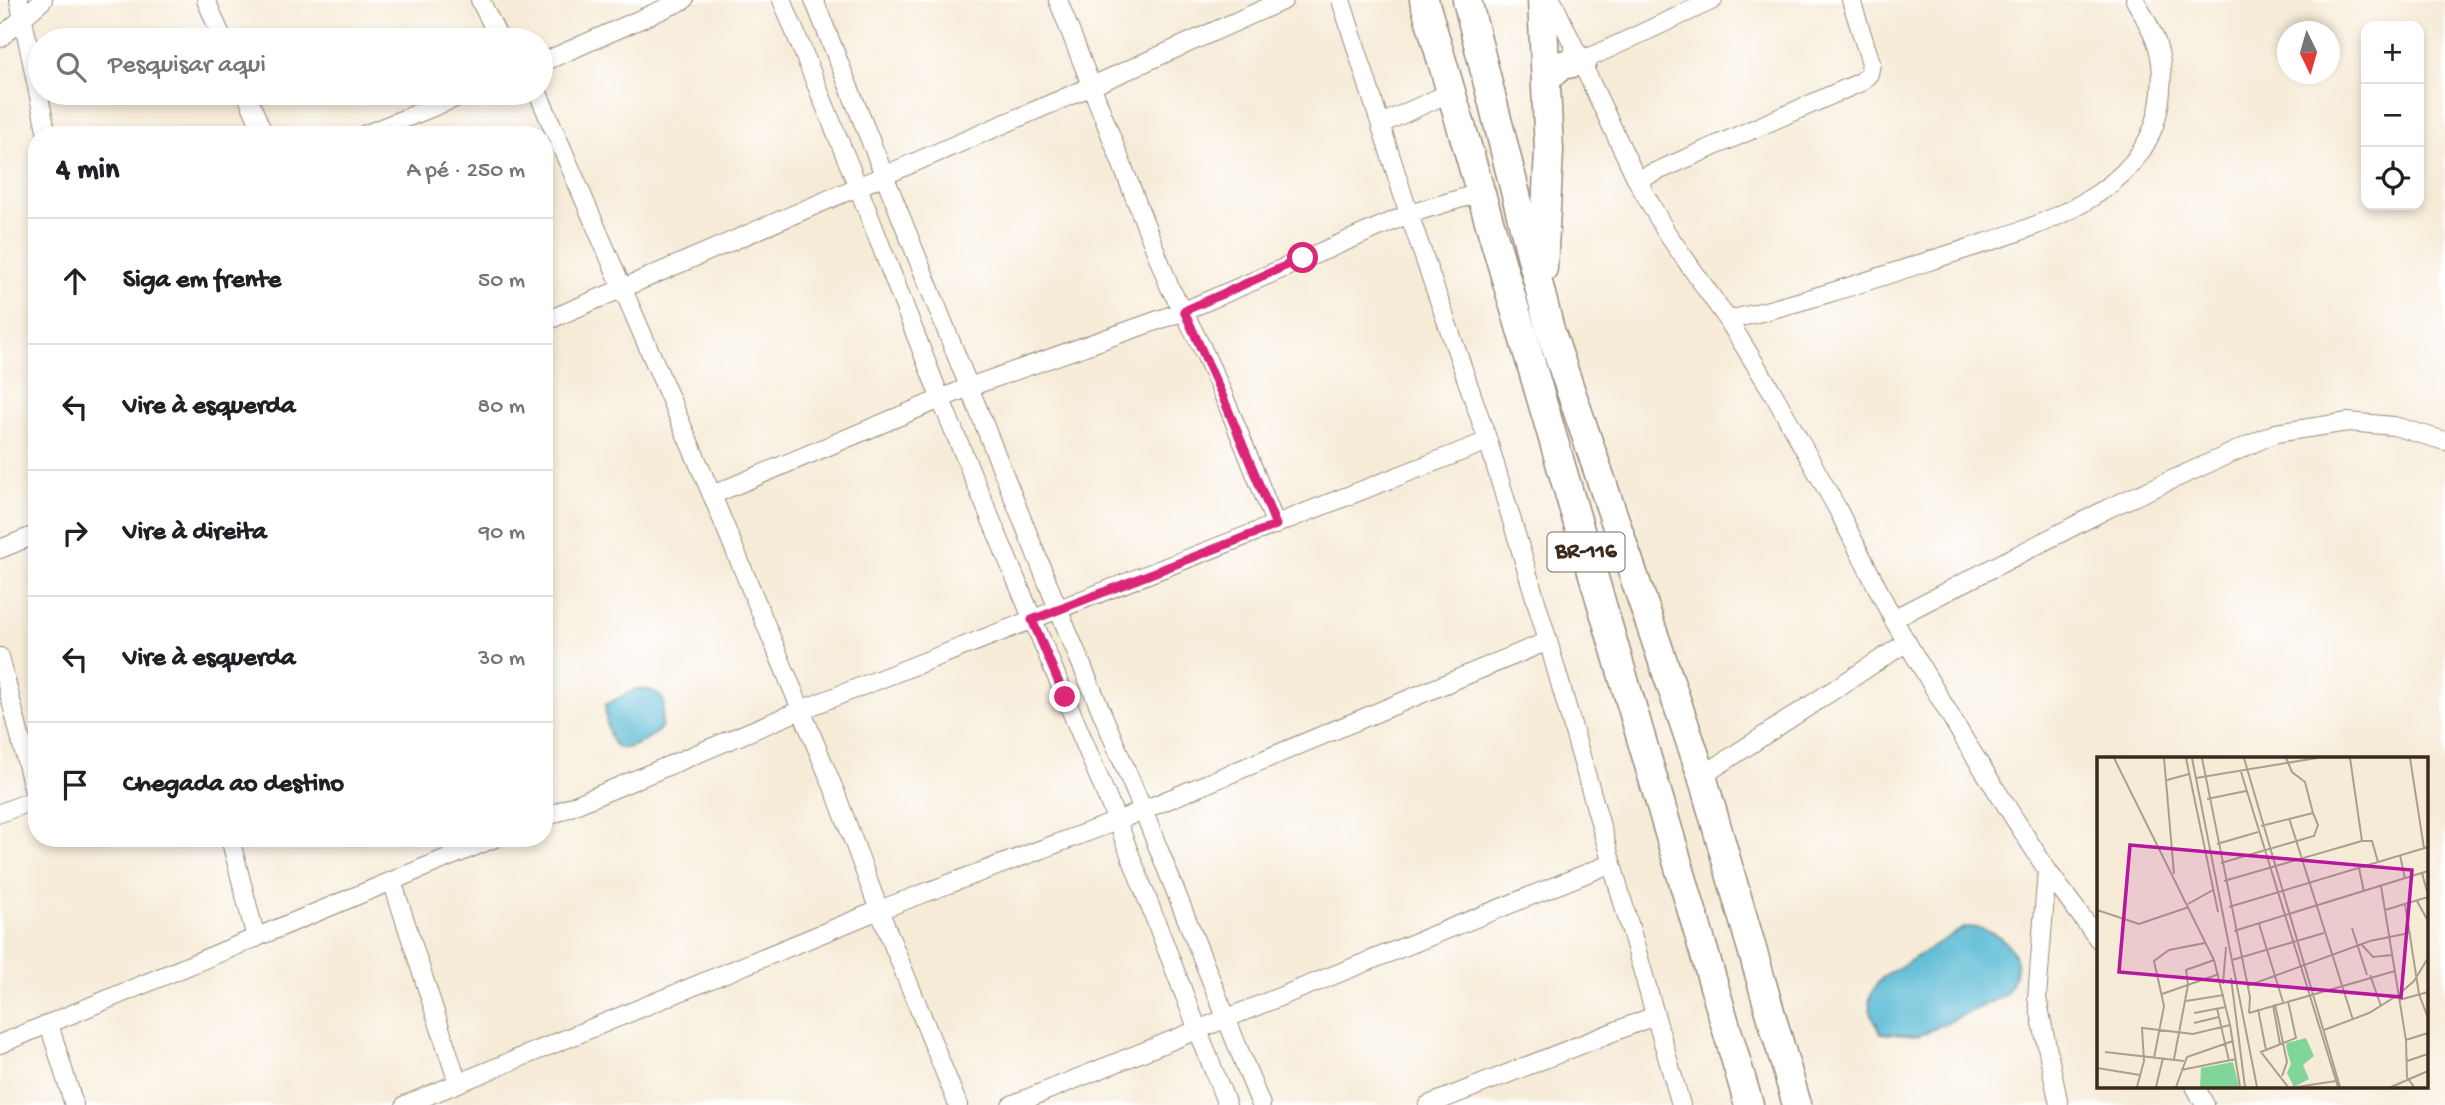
<!DOCTYPE html>
<html lang="pt">
<meta charset="utf-8">
<style>
:root{--surface:#fff;--page:#f6f6f6;--text:#202124;--muted:#757577;--line:#e0e0e0}
body{margin:0;font-family:"Gochi Hand",sans-serif;background:var(--page);color:var(--text)}
.controls{position:absolute;right:21px;top:21px;display:grid;overflow:hidden;border-radius:14px;box-shadow:0 4px 10px #0003}
.controls button{width:63px;height:63px;display:grid;place-items:center;padding:0;border:0;border-bottom:2px solid var(--line);background:var(--surface);color:var(--text);font:35px sans-serif}
.compass{position:absolute;left:2277px;top:21px;width:63px;height:63px;border-radius:50%;background:var(--surface);box-shadow:0 4px 10px #0003;rotate:175deg}
.stop{position:absolute;width:21px;height:21px;margin:-16px;border:5px solid #db2777;border-radius:50%;background:#fff}
.stop.end{background:#db2777;border-color:#fff;box-shadow:0 2px 7px #0008}
.list{margin:0;padding:0;list-style:none}
h2{display:flex;justify-content:space-between;align-items:center;height:91px;margin:0;padding:0 28px;font-size:30px}
h2 small{font-size:23px;font-weight:400;color:var(--muted)}
.list li{display:grid;grid-template-columns:46px 1fr auto;gap:21px;align-items:center;box-sizing:border-box;height:126px;padding:0 28px;border-top:2px solid var(--line)}
.list b{display:block;font-size:26px;white-space:nowrap}
.list em{font-size:23px;font-style:normal;color:var(--muted)}
.icon{flex:none;width:38px;height:38px;fill:none;stroke:currentColor;stroke-width:2;stroke-linecap:round;stroke-linejoin:round}
.map{position:relative;flex:none;width:2445px;height:1105px;overflow:hidden}
.search{position:absolute;background:var(--surface);box-shadow:0 4px 10px #0003;left:28px;top:28px;width:525px;height:77px;display:flex;align-items:center;gap:18px;box-sizing:border-box;padding:0 24px;border-radius:38px;color:var(--muted);font-size:26px}
.panel{position:absolute;background:var(--surface);box-shadow:0 4px 10px #0003;left:28px;top:126px;width:525px;height:721px;border-radius:28px}
.map>svg:first-child{display:block}
</style>
<div class="map">
<svg width="2445" height="1105" viewBox="0 0 2445 1105">
<rect width="100%" height="100%" fill="#fff"/>
<filter id="ink" filterUnits="userSpaceOnUse"><feTurbulence type="fractalNoise" baseFrequency=".0143" numOctaves="2"/><feDisplacementMap in="SourceGraphic" scale="14" xChannelSelector="R" yChannelSelector="G"/><feConvolveMatrix kernelMatrix="1 2 1 2 8 2 1 2 1" color-interpolation-filters="sRGB"/></filter>
<filter id="wash" filterUnits="userSpaceOnUse"><feTurbulence type="fractalNoise" baseFrequency=".00686" numOctaves="4" result="noise"/><feDisplacementMap in="SourceGraphic" scale="28" xChannelSelector="R" yChannelSelector="G"/><feGaussianBlur stdDeviation="1.57" result="paint"/><feColorMatrix in="noise" values="0 0 0 0 0 0 0 0 0 0 0 0 0 0 0 0 0 1.4 0 .05"/><feComposite in="paint" operator="in"/></filter>
<g filter="url(#wash)">
<rect width="100%" height="100%" fill="#f6ebd7"/>
<g fill="#54b8d3" stroke="#487178" stroke-width="2">
<path d="M636,689c14,0 20,1 28,12l-3,27c-7,7 -36,28 -46,17 -8,-9 -9,-29 -10,-40z"/>
<path d="M1965,927c41,0 68,35 39,69l-86,40 -37,-3c-12,-25 -19,-32 1,-55z"/>
</g>
</g>
<g filter="url(#ink)">
<g fill="none" stroke-linecap="round" stroke-linejoin="round">
<defs>
<g id="minor">
<path d="M19,0l28,135"/>
<path d="M206,0l17,40"/>
<path d="M480,0l20,40"/>
<path d="M782,0l76,187 83,213 176,421 110,284"/>
<path d="M814,0l244,609 85,201 118,295"/>
<path d="M1058,0l112,288c44,74 73,157 106,237"/>
<path d="M1341,0l68,214 79,227 60,200 133,464"/>
<path d="M1552,0l85,180 29,52 62,88 45,73 64,115 56,111 74,125 80,126 51,69"/>
<path d="M0,38l43,-38"/>
<path d="M1582,61l131,-61"/>
<path d="M541,63l143,-63"/>
<path d="M246,93l18,42"/>
<path d="M538,93l174,402 124,299 43,116 79,195"/>
<path d="M1381,124l70,-32"/>
<path d="M364,135l104,-42"/>
<path d="M1637,180l224,-98 8,-8 2,-11 -20,-63"/>
<path d="M1728,320c71,-16 140,-39 210,-62 78,-26 199,-53 220,-146 4,-21 6,-44 0,-64 -4,-16 -15,-33 -23,-48"/>
<path d="M544,322l548,-236 192,-86"/>
<path d="M712,495l257,-108 215,-76 225,-97 70,-21"/>
<path d="M0,549l37,-15"/>
<path d="M1893,619l216,-111 167,-75 72,-11 46,4 51,15"/>
<path d="M0,657l36,143"/>
<path d="M1702,776l205,-134"/>
<path d="M0,813l37,-14"/>
<path d="M544,818l257,-108 687,-269"/>
<path d="M230,838l26,100"/>
<path d="M2047,870l-10,128 22,107"/>
<path d="M392,881l66,202"/>
<path d="M49,1024l25,81"/>
<path d="M0,1044l495,-206"/>
<path d="M2195,1086l10,19"/>
<path d="M405,1105l474,-195 238,-89 431,-180"/>
<path d="M1011,1105l599,-241"/>
<path d="M1428,1105l226,-89"/>
</g>
<g id="trunk">
<path d="M1424,0l325,1105"/>
<path d="M1467,0l83,330 152,446 95,329"/>
<path d="M1542,0l7,151 -6,117"/>
<path d="M1546,78l16,-13 20,-4"/>
</g>
</defs>
<use href="#minor" stroke="#988a7a" stroke-width="20"/>
<use href="#trunk" stroke="#988a7a" stroke-width="31"/>
<use href="#minor" stroke="#fff" stroke-width="18"/>
<use href="#trunk" stroke="#fff" stroke-width="28"/>
</g>
</g>
<g fill="none" stroke-linecap="round" stroke-linejoin="round" filter="url(#ink)">
<path stroke="#db2777" stroke-width="9" d="M1065,697l-33,-77 244,-95 -54,-130 -38,-84 119,-53"/>
</g>
<g text-anchor="middle" dominant-baseline="central" stroke-width="5" stroke-linejoin="round" paint-order="stroke">
<rect fill="#fff" stroke="#766a62" stroke-width="2" x="1547.5" y="532.5" width="77" height="39" rx="5"/>
<g font-size="23" font-weight="bold" fill="#3b2a1e">
<text x="1586" y="552">BR-116</text>
</g>
</g>
<g transform="translate(2097 757)">
<rect width="331" height="331" fill="#f6ebd7"/>
<path d="M209,281l8,18 -11,9 6,14 -15,8 -7,-14 4,-9 -5,-17 1,-4zM136,305l6,25h-39l1,-19z" fill="#80d699"/>
<path fill="none" stroke="#ab9e8d" stroke-width="2" d="M17,1l100,202 16,65 -37,9 -51,-6 2,33 -7,26M67,1l10,116M89,1l32,154M95,1l65,329M105,1l48,239 -1,16M147,1l96,329M313,1l14,90M144,15l97,315M99,21l121,-20M70,23l22,-6M110,42l39,-8M192,61l64,202M164,69l52,-13 -8,-31 -13,-10 -6,-14M265,84h10l6,21M120,87l41,-12M303,98l5,24M124,106l93,-27 4,-11 -5,-12M262,111l5,24M325,116l6,22M127,124l138,-40 -12,-83M284,129l25,154 1,37 7,10M320,144l11,20M91,147l25,-14M308,147l14,90 9,24M132,150l199,-60M0,153l42,14 50,-17M288,153l43,-13M162,167l24,78M255,171l15,47M137,174l194,-60M265,188l11,12 19,-2M135,203l92,-27M273,218l11,31M134,221l14,109M126,227l3,-37M150,229l123,-45 39,-8M65,237l57,-20M302,243l29,-8M89,244l38,-6M191,244l8,37 -35,14 27,35M178,247l12,58 -5,14M176,248l7,39M120,251l12,53M161,252l8,41M97,256l32,-6M152,256l146,-42M97,266l25,-6M133,268l10,62M227,273l45,-17 29,-18 16,-14 14,-23M309,283l22,-7M8,295l79,9M57,301l10,-52 -10,-45 15,-11 36,-7M77,302l14,-74 -2,-15 28,-10M310,304l21,-7M0,311l43,7M84,313l55,-11M59,330l7,-29M79,330l11,-30 46,-16M200,330l39,-6M294,330l37,-16"/>
<path fill="#b5179e" fill-opacity="0.15" stroke="#b5179e" stroke-width="3.5" d="M33,88l282,25 -11,127 -282,-25z"/>
<rect width="331" height="331" fill="none" stroke="#3b2a1e" stroke-width="3.5"/>
</g>
</svg>
<div class="controls">
<button>+</button>
<button>−</button>
<button><svg class="icon" aria-label="locate" viewBox="0 0 24 24"><circle cx="12" cy="12" r="6"/><path d="M12 2v4M12 18v4M2 12h4M18 12h4"/></svg></button>
</div>
<svg class="compass" viewBox="-18 -18 36 36"><path d="M0-13l5 13h-10z" fill="#e53935"/><path d="M0 13l5-13h-10z" fill="#757577"/></svg>
<div class="stop" style="left:1303px;top:258px"></div>
<div class="stop end" style="left:1065px;top:697px"></div>
<div class="search"><svg class="icon" aria-label="search" viewBox="0 0 24 24"><circle cx="10" cy="10" r="6"/><path d="M15 15l6 6"/></svg>Pesquisar aqui</div>
<section class="panel">
<h2>4 min<small>A pé · 250 m</small></h2>
<ul class="list">
<li><svg class="icon" aria-label="ahead" viewBox="0 0 24 24"><path d="M12 20V5M6 11l6-6 6 6"/></svg><div><b>Siga em frente</b></div><em>50 m</em></li>
<li><svg class="icon" aria-label="left" viewBox="0 0 24 24"><path d="M17 20v-9H6M10 6l-5 5 5 5"/></svg><div><b>Vire à esquerda</b></div><em>80 m</em></li>
<li><svg class="icon" aria-label="right" viewBox="0 0 24 24"><path d="M7 20v-9h11M14 6l5 5-5 5"/></svg><div><b>Vire à direita</b></div><em>90 m</em></li>
<li><svg class="icon" aria-label="left" viewBox="0 0 24 24"><path d="M17 20v-9H6M10 6l-5 5 5 5"/></svg><div><b>Vire à esquerda</b></div><em>30 m</em></li>
<li><svg class="icon" aria-label="arrive" viewBox="0 0 24 24"><path d="M6 21V4h12l-3 4 3 4H6"/></svg><div><b>Chegada ao destino</b></div></li>
</ul>
</section>
</div>
